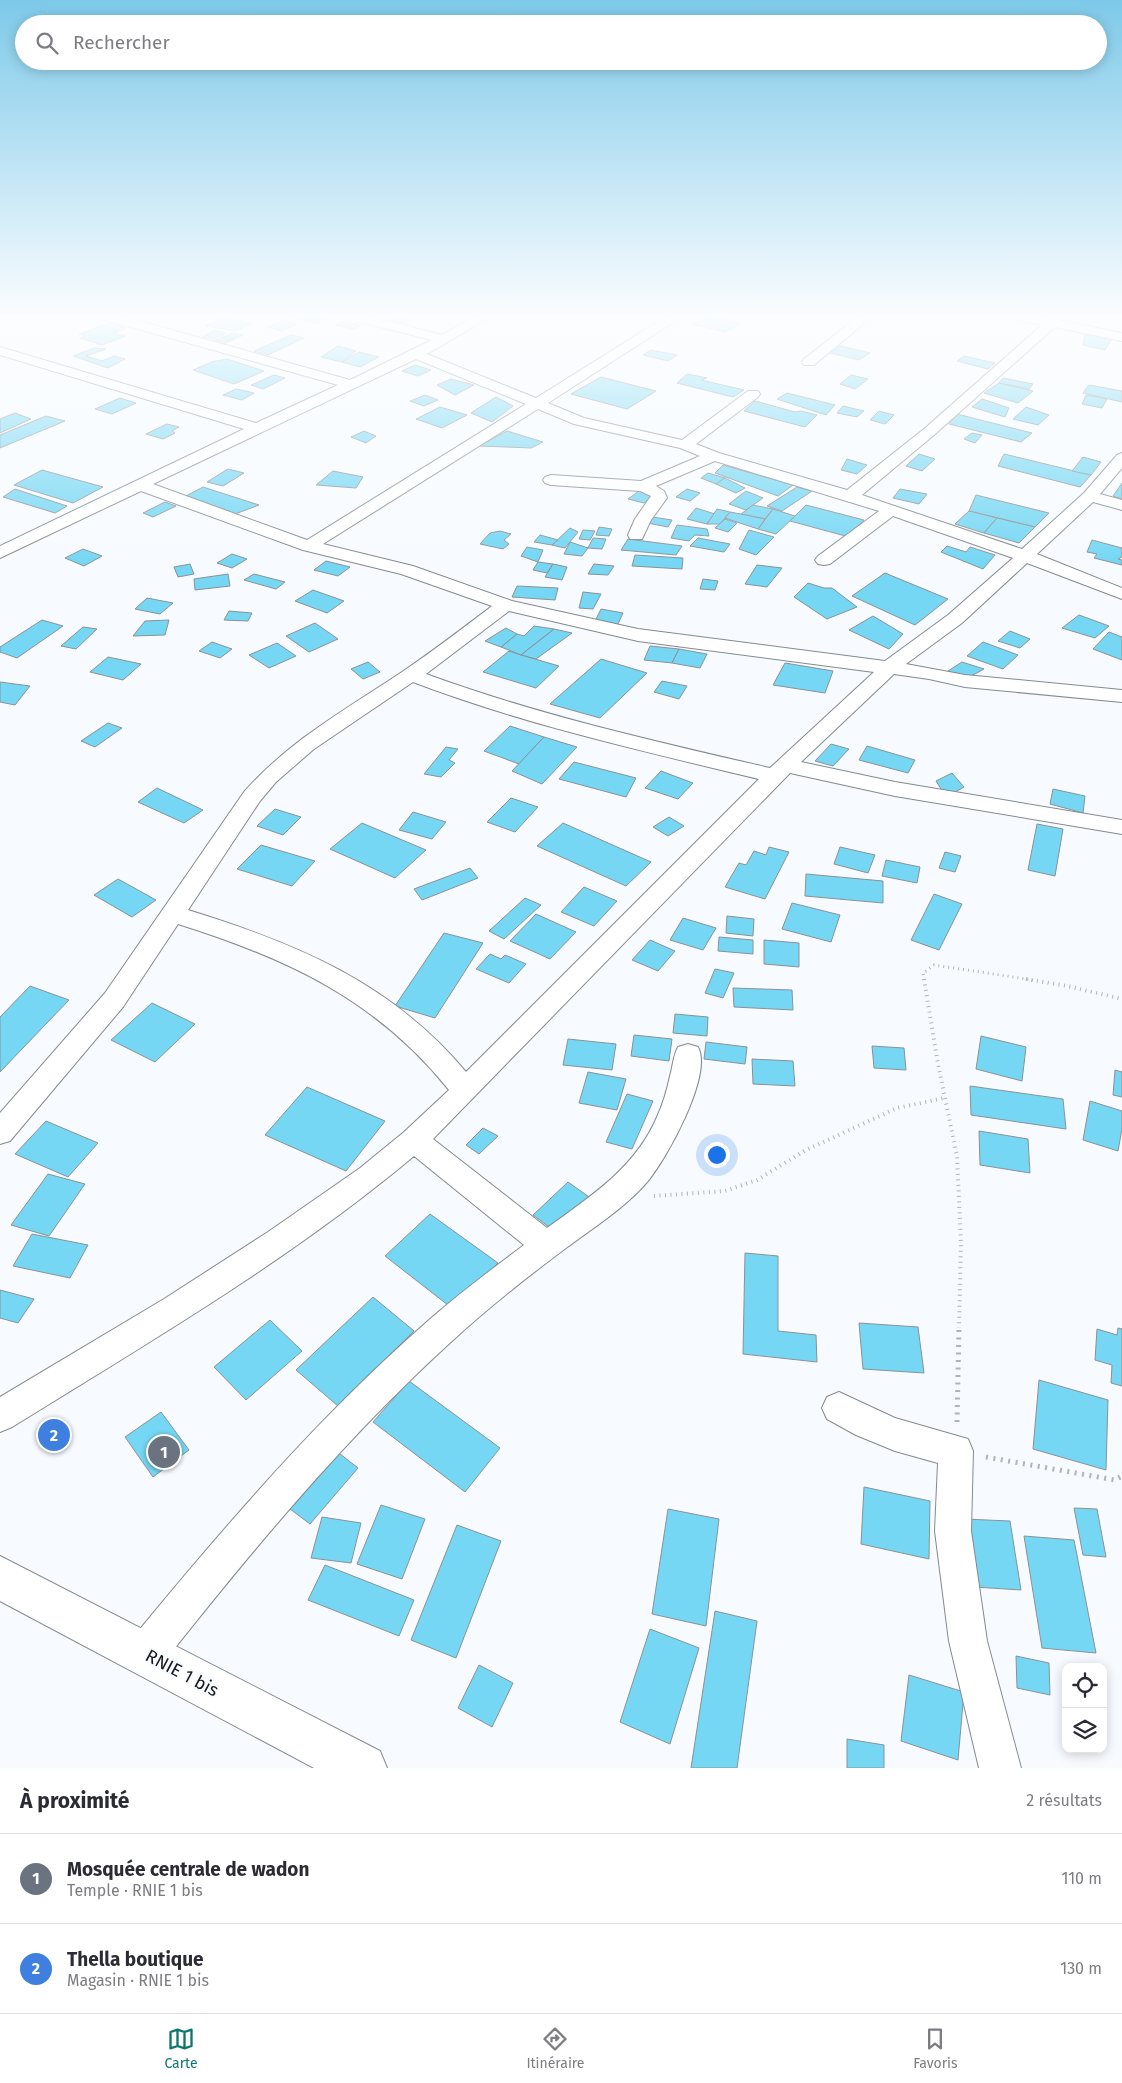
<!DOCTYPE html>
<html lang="fr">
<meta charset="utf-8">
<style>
:root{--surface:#fff;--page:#f2f2f3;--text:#2b2b33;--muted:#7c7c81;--line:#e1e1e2;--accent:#0f766e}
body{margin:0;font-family:"Fira Sans",sans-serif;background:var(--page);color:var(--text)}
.controls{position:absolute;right:15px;bottom:15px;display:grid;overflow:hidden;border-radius:10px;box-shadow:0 2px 12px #0003}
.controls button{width:45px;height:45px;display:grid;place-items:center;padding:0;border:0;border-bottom:1px solid var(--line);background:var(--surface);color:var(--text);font:25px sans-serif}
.you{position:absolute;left:716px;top:1154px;width:18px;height:18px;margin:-12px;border:4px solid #fff;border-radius:50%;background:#1a73e8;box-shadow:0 0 0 8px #1a73e833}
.badge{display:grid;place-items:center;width:32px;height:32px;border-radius:50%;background:var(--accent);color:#fff;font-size:16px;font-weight:700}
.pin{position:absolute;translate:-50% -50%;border:2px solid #fff;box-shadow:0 1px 5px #0006}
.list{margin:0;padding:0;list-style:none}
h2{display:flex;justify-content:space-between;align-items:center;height:65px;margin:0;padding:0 20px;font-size:21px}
h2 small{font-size:16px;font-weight:400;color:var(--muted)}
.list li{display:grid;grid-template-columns:32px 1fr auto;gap:15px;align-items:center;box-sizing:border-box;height:90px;padding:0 20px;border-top:1px solid var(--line)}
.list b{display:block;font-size:19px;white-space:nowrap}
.list p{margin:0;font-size:16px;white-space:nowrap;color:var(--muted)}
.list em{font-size:16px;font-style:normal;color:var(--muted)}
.icon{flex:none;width:28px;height:28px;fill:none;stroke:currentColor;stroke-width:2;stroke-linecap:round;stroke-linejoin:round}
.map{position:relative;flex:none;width:1122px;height:1768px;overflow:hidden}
.search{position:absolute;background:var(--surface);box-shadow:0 2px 12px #0003;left:15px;right:15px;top:15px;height:55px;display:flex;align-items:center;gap:12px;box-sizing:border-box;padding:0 18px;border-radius:28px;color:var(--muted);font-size:19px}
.sheet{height:245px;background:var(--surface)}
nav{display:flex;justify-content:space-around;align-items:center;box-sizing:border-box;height:70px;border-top:1px solid var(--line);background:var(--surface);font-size:14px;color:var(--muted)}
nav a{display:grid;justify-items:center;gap:2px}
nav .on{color:var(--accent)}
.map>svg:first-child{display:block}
</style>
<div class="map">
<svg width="1122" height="1768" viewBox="0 0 1122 1768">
<rect width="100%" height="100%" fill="#f7fbff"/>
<g fill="#75d7f4" stroke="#8a9295">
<path d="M322,316l5,2 -11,5 -25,-6z"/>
<path d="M707,316h4l29,8 -15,8 -32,-8z"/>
<path d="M223,317l29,6 -16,8 -30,-5z"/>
<path d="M398,317l12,3 -10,4 -12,-2z"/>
<path d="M283,320l14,4 -15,7 -14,-4z"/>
<path d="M343,321l18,4 -8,4 -18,-4z"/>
<path d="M109,323l17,5 -12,5 12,3 -24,9 -22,-7 6,-2 -7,-2z"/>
<path d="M214,330l12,3 -12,6 -11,-2z"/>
<path d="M232,333l11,2 -20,9 -11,-2z"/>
<path d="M1085,333l27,6 -7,11 -22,-5z"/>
<path d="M291,335l13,3 -36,17 -14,-4z"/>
<path d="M837,345l33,8 -11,7 -33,-8z"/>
<path d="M338,346l18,5 -14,11 -21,-5z"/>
<path d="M94,348l12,1 -20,7 16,5 12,-5 11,3 -17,9 -35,-12z"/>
<path d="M651,350l26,5 -9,6 -25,-6z"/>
<path d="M359,352l20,5 -19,10 -18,-5z"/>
<path d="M964,356l31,7 -7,6 -31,-8z"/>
<path d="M227,359l37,12 -30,13 -41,-14 18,-8z"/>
<path d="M415,365l16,5 -13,6 -16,-5z"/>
<path d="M687,374l20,4 -6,2 43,10 -11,7 -56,-14z"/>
<path d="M274,375l11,3 -22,11 -12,-4z"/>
<path d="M851,375l17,4 -13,10 -15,-5z"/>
<path d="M601,377l55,14 -29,18 -56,-15z"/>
<path d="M1003,378l30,6 -4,5 -30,-6z"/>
<path d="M451,379l23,6 -19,10 -18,-10z"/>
<path d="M999,383l34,8 -15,12 -34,-10z"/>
<path d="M1089,385l33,6v11l-39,-9z"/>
<path d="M236,389l18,4 -12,7 -19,-5z"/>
<path d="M787,393l48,12 -9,10 -49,-16z"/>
<path d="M425,395l13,5 -14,6 -14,-5z"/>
<path d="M1086,395l21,4 -5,9 -20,-4z"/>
<path d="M496,397l17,9 -21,16 -21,-9z"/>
<path d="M120,398l16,5 -24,11 -17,-5z"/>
<path d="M982,399l27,9 -4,9 -33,-10z"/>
<path d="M755,401l40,11 6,-1 16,4 -12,12 -61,-16z"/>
<path d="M843,406l21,5 -7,6 -20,-4z"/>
<path d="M440,407l27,8 -25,13 -26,-9z"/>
<path d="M1026,407l23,8 -11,10 -25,-6z"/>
<path d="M879,411l15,4 -9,9 -15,-4z"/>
<path d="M15,413l16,6 -31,14v-14z"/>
<path d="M957,414l75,19 -11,9 -72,-18z"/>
<path d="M46,416l19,5 -65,27v-13z"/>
<path d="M167,424l12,3 -7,4 3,2 -12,6 -17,-5z"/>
<path d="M364,431l12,5 -10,7 -15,-6z"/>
<path d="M507,431l36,11 -12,6 -52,-2z"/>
<path d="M972,433l10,2 -7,8 -11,-4z"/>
<path d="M919,454l16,5 -13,12 -16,-5z"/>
<path d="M1004,454l87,21 -11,12 -82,-21z"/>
<path d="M1083,457l18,5 -10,13 -19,-4z"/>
<path d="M847,459l20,6 -10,9 -16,-4z"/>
<path d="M723,465l70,20 -15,11 -63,-23z"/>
<path d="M228,469l16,4 -21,13 -16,-4z"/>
<path d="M42,470l61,17 -30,16 -59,-18z"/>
<path d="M333,471l30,6 -7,11 -40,-3z"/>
<path d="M708,473l17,5 -9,6 -15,-6z"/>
<path d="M725,478l20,10 -9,5 -20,-9z"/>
<path d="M1122,483v16l-9,-3z"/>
<path d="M203,487l56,18 -24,9 -49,-18z"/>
<path d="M797,487l15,4 -30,20 -15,-5z"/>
<path d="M15,489l52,17 -12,7 -52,-16z"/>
<path d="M687,489l13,4 -10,8 -14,-4z"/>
<path d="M900,489l27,5 -8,10 -26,-6z"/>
<path d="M639,491l13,5 -8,7 -16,-4z"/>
<path d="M746,491l17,7 -17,12 -17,-6z"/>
<path d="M976,495l73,18 -14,14 -66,-16z"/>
<path d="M165,502l11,4 -23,11 -10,-4z"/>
<path d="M753,505l20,4 -8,10 -24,-5z"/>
<path d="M806,505l58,15 -15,17 -59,-16z"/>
<path d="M696,508l19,6 -8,10 -20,-5z"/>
<path d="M717,509l13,3 -10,12h-13z"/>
<path d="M773,509l22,7 -19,18 -18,-5z"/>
<path d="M969,511l28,7 -13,15 -29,-9z"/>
<path d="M730,512l11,2 24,5 -7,10 -33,-11z"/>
<path d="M646,516l26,4 -4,7 -26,-5z"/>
<path d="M997,518l38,9 -16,16 -35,-10z"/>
<path d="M725,519l12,4 -9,9 -13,-4z"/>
<path d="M677,525l30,4 2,7 -14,-1 -6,6 -18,-3z"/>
<path d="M599,527l13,2 -3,7 -13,-1z"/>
<path d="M570,528l8,4 -13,16 -13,-3z"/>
<path d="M583,530l12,1 -5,9 -11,-1z"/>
<path d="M749,530l25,7 -18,18 -17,-6z"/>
<path d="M500,531l11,3 -7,6 5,4 -6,5 -23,-5 10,-11z"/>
<path d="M540,535l18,5 -6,5 -18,-3z"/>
<path d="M593,538l13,1 -4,10 -14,-1z"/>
<path d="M698,538l32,6 -6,8 -34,-6z"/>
<path d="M628,539l54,7 -6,9 -55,-5z"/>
<path d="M1092,540l30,8v9l-4,2 4,1v5l-28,-7 3,-4 -10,-2z"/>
<path d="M570,542l18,6 -6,8 -18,-2z"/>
<path d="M947,546l19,6 4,-5 25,8 -12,14 -42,-17z"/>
<path d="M527,547l16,3 -5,12 -17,-6z"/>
<path d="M83,549l19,7 -18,10 -19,-8z"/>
<path d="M232,554l15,5 -15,9 -15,-5z"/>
<path d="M635,555l48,3 -1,11 -50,-3z"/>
<path d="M326,561l24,6 -12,9 -24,-6z"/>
<path d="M538,562l15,2 -6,9 -14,-3z"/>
<path d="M190,564l4,10 -16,3 -4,-10z"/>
<path d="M553,564l14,3 -5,13 -17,-3z"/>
<path d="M594,564l20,2 -6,9 -20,-1z"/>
<path d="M757,565l25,3 -15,19 -22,-3z"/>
<path d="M885,573l63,26 -33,26 -63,-29z"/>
<path d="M228,574l2,12 -35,4 -1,-11z"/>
<path d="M254,574l31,8 -9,7 -32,-9z"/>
<path d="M703,579l15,2 -3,9 -15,-1z"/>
<path d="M808,583l16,5h8l25,19 -30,12 -33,-22z"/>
<path d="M517,586l41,2 -3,12 -43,-3z"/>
<path d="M313,590l31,11 -17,12 -32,-12z"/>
<path d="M583,592l18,2 -8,15 -14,-1z"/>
<path d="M147,598l26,5 -13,11 -25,-5z"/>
<path d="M601,609l22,4 -6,13 -23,-3z"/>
<path d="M229,611l23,2 -4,8 -24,-1z"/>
<path d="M1079,615l30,11 -14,12 -33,-10z"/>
<path d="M873,616l30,18 -14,15 -40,-19z"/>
<path d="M42,620l21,6 -46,32 -17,-6v-5z"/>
<path d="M169,620l-4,15 -32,1 12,-15z"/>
<path d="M315,623l23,16 -29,13 -23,-16z"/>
<path d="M534,626l20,3 -33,26 -20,-8 16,-13 7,2z"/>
<path d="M83,627l14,2 -21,20 -15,-3z"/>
<path d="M506,628l11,6 -16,13 -16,-6z"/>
<path d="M554,629l18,4 -36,26 -15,-4z"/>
<path d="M1010,631l20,8 -10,9 -22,-7z"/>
<path d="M1109,632l13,5v23l-29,-11z"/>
<path d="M212,642l20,7 -12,9 -21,-7z"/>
<path d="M983,642l35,13 -15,14 -36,-13z"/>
<path d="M277,643l19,13 -27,12 -20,-13z"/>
<path d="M650,646l29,3 -7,14 -28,-3z"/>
<path d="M679,649l28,5 -7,14 -28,-5z"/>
<path d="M509,651l12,4 38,11 -23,22 -53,-16z"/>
<path d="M108,657l33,7 -18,16 -33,-8z"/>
<path d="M601,659l46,14 -47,45 -50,-14z"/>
<path d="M368,662l12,10 -17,7 -12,-10z"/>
<path d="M962,662l22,7 -20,11 -16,-9z"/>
<path d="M785,663l48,8 -8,22 -52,-8z"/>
<path d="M662,681l25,5 -8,13 -25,-7z"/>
<path d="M0,682l30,4 -15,19 -15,-3z"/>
<path d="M108,723l14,5 -27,19 -14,-6z"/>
<path d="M510,726l34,11 -25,27 -35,-13z"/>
<path d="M544,737l33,10 -35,37 -30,-13z"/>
<path d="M831,744l18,5 -16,17 -18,-5z"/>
<path d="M867,746l48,14 -7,13 -49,-13z"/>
<path d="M446,747l12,2 -9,11 6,3 -14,14 -17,-3z"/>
<path d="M574,762l62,16 -10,19 -67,-18z"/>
<path d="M661,771l32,12 -15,16 -33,-11z"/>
<path d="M952,773l12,14 -18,10 -10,-16z"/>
<path d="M157,788l46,22 -19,13 -46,-21z"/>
<path d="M1053,789l32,7 -2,17 -33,-9z"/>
<path d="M511,798l27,9 -23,25 -28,-10z"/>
<path d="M275,809l26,8 -18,18 -26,-9z"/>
<path d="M413,812l33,10 -14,17 -33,-9z"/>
<path d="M669,817l15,9 -16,10 -15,-9z"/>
<path d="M362,823l64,27 -31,28 -65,-29z"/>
<path d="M563,823l88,39 -25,24 -89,-40z"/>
<path d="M1037,824l26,5 -8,47 -27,-6z"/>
<path d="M261,845l54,16 -23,25 -55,-17z"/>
<path d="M769,847l20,5 -24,47 -40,-12 14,-24 7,2 8,-14 12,4z"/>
<path d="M840,847l35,8 -7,18 -34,-9z"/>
<path d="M945,852l16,4 -6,16 -16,-4z"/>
<path d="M886,860l34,7 -3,16 -35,-7z"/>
<path d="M470,868l8,10 -56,22 -8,-11z"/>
<path d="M806,874l77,7v22l-78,-7z"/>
<path d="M118,879l38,21 -24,17 -38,-22z"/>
<path d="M584,887l33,14 -23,25 -33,-14z"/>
<path d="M934,894l28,10 -23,46 -28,-10z"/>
<path d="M525,898l16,7 -37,34 -15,-8z"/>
<path d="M792,903l48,12 -9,27 -49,-13z"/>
<path d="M536,914l40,18 -26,27 -40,-18z"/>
<path d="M727,916l27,3 -1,17 -27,-3z"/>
<path d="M683,918l33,10 -13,22 -33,-10z"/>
<path d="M444,933l39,10 -48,75 -40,-12z"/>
<path d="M719,937l34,3v14l-35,-3z"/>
<path d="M650,940l25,11 -17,20 -26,-11z"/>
<path d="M764,940l35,3v24l-35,-3z"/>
<path d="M490,954l11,5 4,-4 21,9 -17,19 -33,-14z"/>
<path d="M715,969l19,4 -11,25 -18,-5z"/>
<path d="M30,986l39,14 -69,72v-55z"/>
<path d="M733,988l59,2 1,20 -59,-3z"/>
<path d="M152,1003l43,21 -40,38 -44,-22z"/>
<path d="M675,1014l33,3 -1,19 -34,-3z"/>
<path d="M634,1035l38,4 -3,22 -38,-5z"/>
<path d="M981,1036l45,11 -4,34 -46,-12z"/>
<path d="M568,1039l48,5 -4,26 -49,-5z"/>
<path d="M706,1042l41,5 -2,17 -41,-5z"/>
<path d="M872,1046l32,2 2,22 -32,-2z"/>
<path d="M752,1059l41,2 2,25 -42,-2z"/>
<path d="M1115,1070l7,2v25l-9,-2z"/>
<path d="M588,1072l38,7 -9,31 -38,-7z"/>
<path d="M970,1086l93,13 3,30 -95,-14z"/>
<path d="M307,1087l78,34 -39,50 -81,-36z"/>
<path d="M627,1094l26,7 -21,48 -26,-7z"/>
<path d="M1090,1101l32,10v18l-4,22 -35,-11z"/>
<path d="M46,1121l52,22 -30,34 -53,-23z"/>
<path d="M483,1128l15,8 -19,18 -13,-9z"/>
<path d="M979,1131l49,8 2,34 -50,-8z"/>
<path d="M48,1174l37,10 -36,52 -38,-11z"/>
<path d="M568,1182l24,17 -35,34 -24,-18z"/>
<path d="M430,1214l68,49 -45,46 -68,-53z"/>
<path d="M32,1234l56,11 -18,33 -57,-12z"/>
<path d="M745,1253l33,3v75l38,4 1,27 -74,-8z"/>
<path d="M0,1290l34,9 -16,24 -18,-5z"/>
<path d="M373,1297l41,34 -76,75 -42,-36z"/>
<path d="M270,1320l32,31 -56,49 -32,-33z"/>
<path d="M859,1323l59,4 6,46 -61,-4z"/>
<path d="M1118,1328l4,1v57l-11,-3 1,-18 -17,-5 2,-31 20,6z"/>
<path d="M1039,1380l69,20 -2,70 -73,-21z"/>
<path d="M409,1381l91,67 -35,44 -92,-70z"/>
<path d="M161,1412l28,38 -36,27 -28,-40z"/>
<path d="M335,1450l23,18 -48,56 -24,-18z"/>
<path d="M864,1487l66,14 -1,58 -68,-15z"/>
<path d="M381,1505l44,14 -23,60 -45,-15z"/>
<path d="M1074,1508l23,1 9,48 -23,-2z"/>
<path d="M668,1509l51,10 -13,107 -54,-12z"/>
<path d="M322,1517l39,6 -10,40 -40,-5z"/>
<path d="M964,1519l46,2 11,69 -47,-3z"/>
<path d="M457,1525l44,16 -45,117 -45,-18z"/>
<path d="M1024,1536l50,4 22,113 -54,-5z"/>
<path d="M325,1565l89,35 -15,36 -91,-36z"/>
<path d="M715,1611l42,10 -20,147h-46z"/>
<path d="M650,1629l49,19 -29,96 -50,-22z"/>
<path d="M1016,1656l33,7 1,32 -33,-7z"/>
<path d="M479,1665l34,18 -21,44 -34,-19z"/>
<path d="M909,1675l55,17 -6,68 -57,-19z"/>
<path d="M847,1739l37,6v23h-37z"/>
</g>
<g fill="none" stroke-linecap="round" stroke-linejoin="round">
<defs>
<g id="street">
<path d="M100,316h22l228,64 82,-40 -84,-21 -2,-3h23l73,19 34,-19h16l-65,38 109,44 131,-82h16l-135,87 36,15 98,22 66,-49h10l2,3 -2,3 -62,47 23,9 128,37 77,-61 118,-104 -30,-6 -2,-3h28l84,17v8l-67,-14 -121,108 -72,60 160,54 62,-56 33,-38 5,-2v15l-22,26 22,6v10l-29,-8 -56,52 85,34v11l-95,-36 -65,60 -56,41 59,11 157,15v12l-157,-15 -36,-8 -35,-5 -93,88 94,20 227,38v14l-227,-38 -105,-23 -357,366 114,89c43,-31 89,-61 110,-111 6,-13 10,-27 13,-41 3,-10 3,-20 8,-29l10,-3 10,3c15,28 -31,111 -50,134 -23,27 -54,46 -82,67 -39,29 -78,60 -114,93 -109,99 -202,212 -293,327l-14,5 -14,-5 -5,-14 5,-14c93,-113 188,-224 298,-320 31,-27 63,-51 95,-75l-110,-89c-124,104 -265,186 -402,271l-12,5v-35l164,-98 104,-67 92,-64 44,-36 45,-42c-73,-91 -163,-132 -271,-166l-55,83 -113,134 -10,3v-31l105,-120 139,-201c46,-52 101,-82 158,-120 31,-21 61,-44 90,-66l-91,-32 -98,-24 -162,-59 -141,67v-12l244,-117 -244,-74v-8l256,76 82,-38 -236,-66zM416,359l110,45 -219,136 -154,-56zM538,409l36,15 106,24 20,8 -59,25 -90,-6 -6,2 -2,3 2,3 6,2 89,6 11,5 -16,23 -7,16 2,4h12l9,-19 16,-22 -3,-7 -8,-5 59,-25 164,50 -61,45 -3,4 3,4 6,1 6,-1 63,-48 120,42 -65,57 -63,46 -247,-32 -126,-28 -99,-35 -90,-22zM509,611l129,30 236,31 -104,96c-117,-27 -232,-53 -344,-94zM413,682c113,43 229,69 346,97l-293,293c-74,-89 -171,-129 -278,-162l72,-109 16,-19 38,-33z"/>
<path d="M859,316h14l-59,49h-10l-2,-3 2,-3z"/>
<path d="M839,1392l56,26 73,21 5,12 -2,80 16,110 34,127h-42l-30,-127 -14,-110 3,-68 -43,-12 -39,-16 -29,-16 -5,-11 5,-11z"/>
</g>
<path id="primary" d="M0,1556l380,195 7,17h-73l-314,-167z"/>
</defs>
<use href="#street" stroke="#848a8e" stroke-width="2"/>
<use href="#primary" stroke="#848a8e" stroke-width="2"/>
<path stroke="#b0b4b7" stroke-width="3" stroke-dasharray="1 4" stroke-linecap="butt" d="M924,980l-1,-7 11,-8 99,15"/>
<g stroke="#b0b4b7" stroke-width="4" stroke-dasharray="1 4.5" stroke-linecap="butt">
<path d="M924,979l14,85 19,92 4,87 -2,85"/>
<path d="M1026,979l41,7 55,13"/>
<path d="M654,1196l71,-5 32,-11 49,-30 91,-42 48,-10"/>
</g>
<g stroke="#b0b4b7" stroke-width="5" stroke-dasharray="2 5.5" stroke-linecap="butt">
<path d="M957,1422l2,-95"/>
<path d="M986,1457l129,23 7,-4"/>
</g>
<use href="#street" fill="#fff" fill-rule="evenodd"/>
<use href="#primary" fill="#fff" fill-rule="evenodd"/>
</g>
<linearGradient id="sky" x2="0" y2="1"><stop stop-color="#7dc9e9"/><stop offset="0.56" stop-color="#fbfdff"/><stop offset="1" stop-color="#fbfdff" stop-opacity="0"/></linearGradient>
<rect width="1122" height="564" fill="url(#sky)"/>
<g text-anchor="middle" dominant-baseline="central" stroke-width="4.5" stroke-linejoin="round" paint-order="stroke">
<g font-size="18" fill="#17191b" stroke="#f7fbff">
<text transform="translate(182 1673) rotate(28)">RNIE 1 bis</text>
</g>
</g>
</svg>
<div class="controls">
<button><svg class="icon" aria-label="locate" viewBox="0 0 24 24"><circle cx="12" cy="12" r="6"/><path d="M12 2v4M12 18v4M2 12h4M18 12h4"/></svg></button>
<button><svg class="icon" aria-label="layers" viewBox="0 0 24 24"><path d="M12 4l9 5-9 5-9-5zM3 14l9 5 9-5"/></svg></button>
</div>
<div class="you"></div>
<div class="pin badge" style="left:164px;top:1452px;background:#6b7280">1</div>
<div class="pin badge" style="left:54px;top:1435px;background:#3f7fe0">2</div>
<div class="search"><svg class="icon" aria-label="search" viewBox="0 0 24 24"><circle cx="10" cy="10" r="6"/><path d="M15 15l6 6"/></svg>Rechercher</div>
</div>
<section class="sheet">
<h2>À proximité<small>2 résultats</small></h2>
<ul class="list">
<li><span class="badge" style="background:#6b7280">1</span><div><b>Mosquée centrale de wadon</b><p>Temple · RNIE 1 bis</p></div><em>110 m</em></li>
<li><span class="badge" style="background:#3f7fe0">2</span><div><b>Thella boutique</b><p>Magasin · RNIE 1 bis</p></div><em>130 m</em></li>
</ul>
</section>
<nav>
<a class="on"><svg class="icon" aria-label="map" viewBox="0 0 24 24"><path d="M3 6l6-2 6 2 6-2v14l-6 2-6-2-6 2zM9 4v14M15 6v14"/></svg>Carte</a>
<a><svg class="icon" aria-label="directions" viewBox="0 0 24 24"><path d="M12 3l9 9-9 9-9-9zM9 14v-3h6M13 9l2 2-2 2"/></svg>Itinéraire</a>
<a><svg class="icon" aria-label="saved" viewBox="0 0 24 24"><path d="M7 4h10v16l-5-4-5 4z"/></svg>Favoris</a>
</nav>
